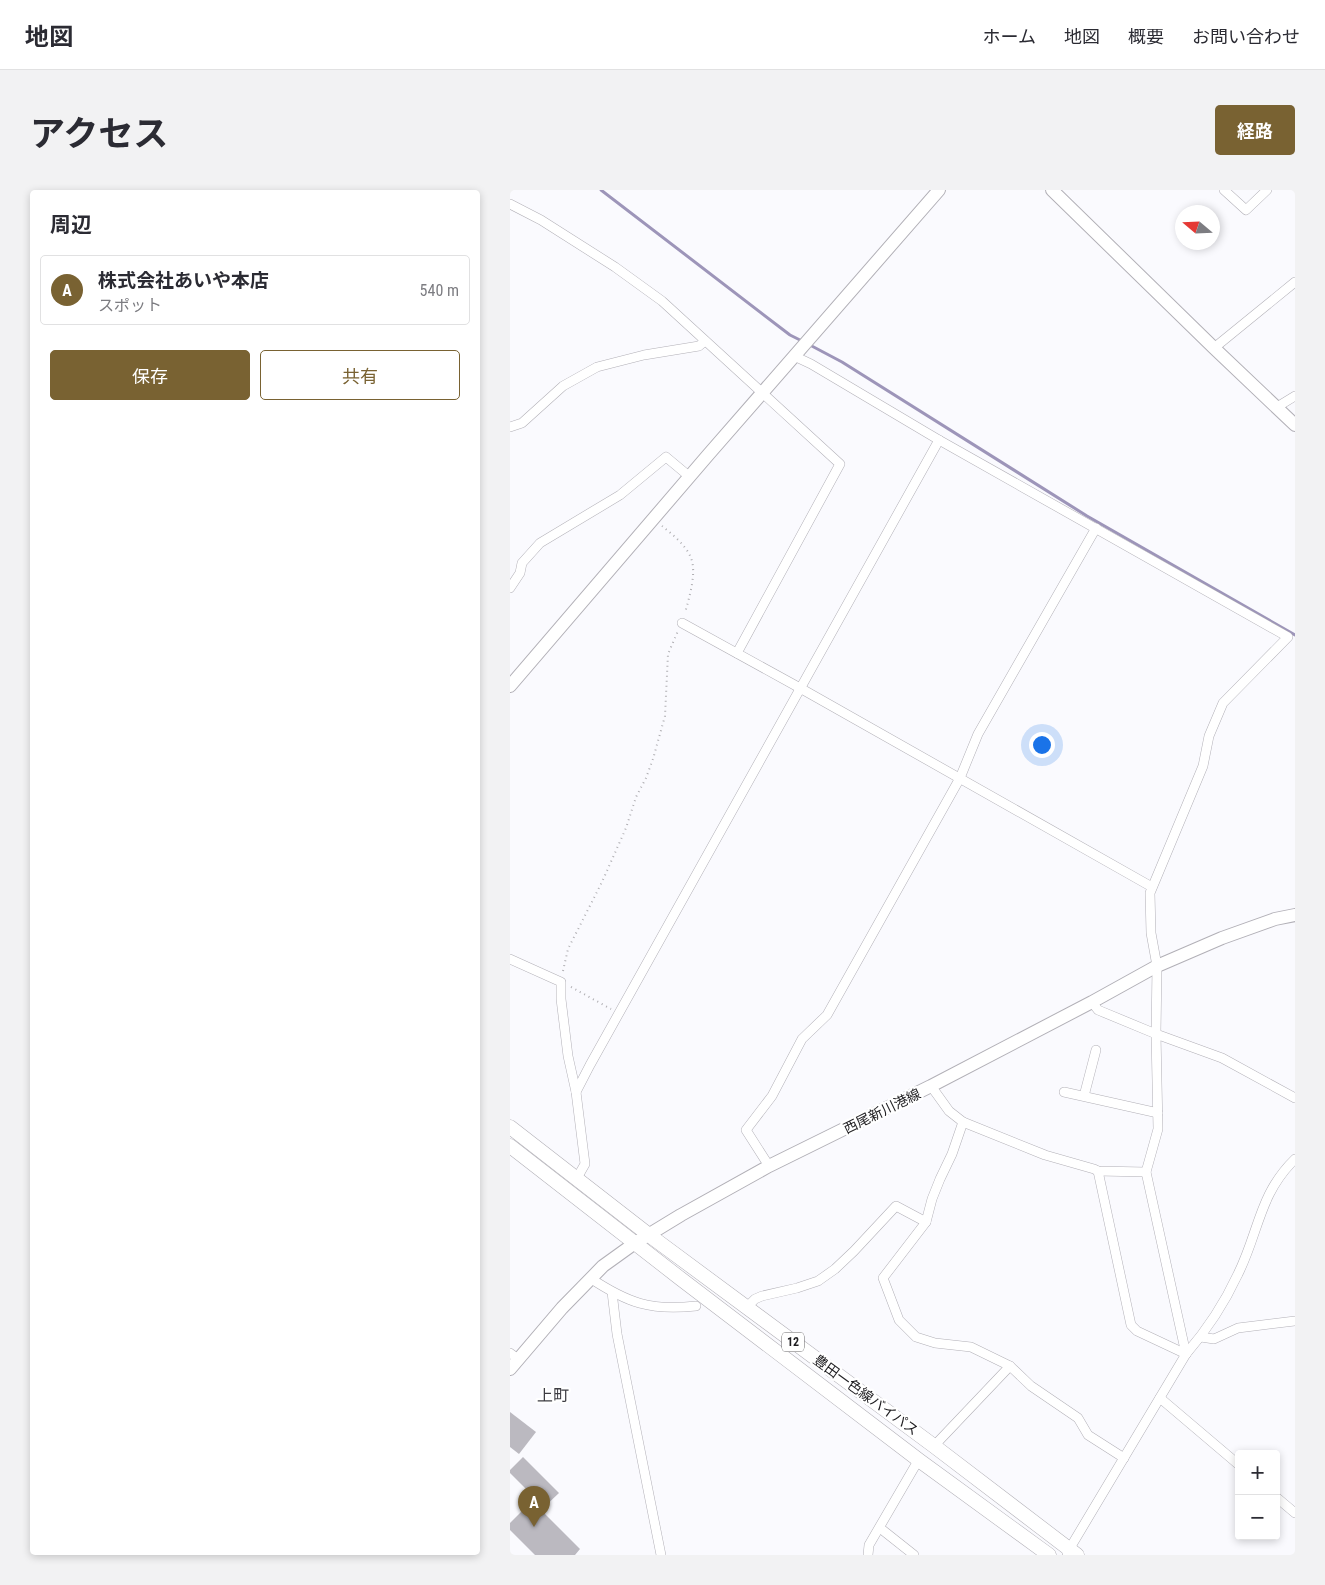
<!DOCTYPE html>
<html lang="ja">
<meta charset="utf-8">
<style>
:root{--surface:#fff;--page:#f2f2f3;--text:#2b2b33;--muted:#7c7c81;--line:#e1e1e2;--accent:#796232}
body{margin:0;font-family:"Roboto Condensed","Noto Sans JP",sans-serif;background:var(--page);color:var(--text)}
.controls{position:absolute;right:15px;bottom:15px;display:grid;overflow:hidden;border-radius:5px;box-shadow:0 2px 8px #0003}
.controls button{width:45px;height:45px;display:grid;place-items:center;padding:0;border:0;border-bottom:1px solid var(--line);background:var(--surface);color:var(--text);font:25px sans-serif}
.compass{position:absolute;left:665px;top:15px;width:45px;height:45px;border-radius:50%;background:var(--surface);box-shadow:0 2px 8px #0003;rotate:289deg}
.you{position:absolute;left:531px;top:554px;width:18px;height:18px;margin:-12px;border:4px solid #fff;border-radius:50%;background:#1a73e8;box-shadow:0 0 0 8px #1a73e833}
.badge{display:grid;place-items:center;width:32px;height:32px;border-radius:50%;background:var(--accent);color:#fff;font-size:16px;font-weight:700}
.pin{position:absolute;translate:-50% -41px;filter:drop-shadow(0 1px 2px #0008)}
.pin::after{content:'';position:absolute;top:26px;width:18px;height:15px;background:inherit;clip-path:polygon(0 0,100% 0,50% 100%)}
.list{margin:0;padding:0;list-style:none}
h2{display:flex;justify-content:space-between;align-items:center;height:65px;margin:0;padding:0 20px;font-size:21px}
h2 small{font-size:16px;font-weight:400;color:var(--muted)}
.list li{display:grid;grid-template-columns:32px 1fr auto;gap:15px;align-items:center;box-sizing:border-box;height:70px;margin:0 10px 10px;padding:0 10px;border:1px solid var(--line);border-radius:5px}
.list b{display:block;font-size:19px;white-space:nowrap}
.list p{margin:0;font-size:16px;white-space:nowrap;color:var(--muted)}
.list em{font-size:16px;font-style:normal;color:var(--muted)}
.actions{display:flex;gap:10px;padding:15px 20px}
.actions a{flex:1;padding:11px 0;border:1px solid var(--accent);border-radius:5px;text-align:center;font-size:18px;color:var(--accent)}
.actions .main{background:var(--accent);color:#fff}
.map{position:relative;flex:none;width:785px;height:1365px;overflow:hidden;border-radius:5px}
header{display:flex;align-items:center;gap:30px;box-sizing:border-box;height:70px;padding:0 25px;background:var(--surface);border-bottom:1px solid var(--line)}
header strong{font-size:24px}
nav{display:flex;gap:28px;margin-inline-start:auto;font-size:18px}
.intro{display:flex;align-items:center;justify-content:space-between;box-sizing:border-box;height:120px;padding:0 30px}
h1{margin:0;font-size:35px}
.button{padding:12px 22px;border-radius:5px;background:var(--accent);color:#fff;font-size:18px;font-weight:700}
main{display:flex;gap:30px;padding:0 30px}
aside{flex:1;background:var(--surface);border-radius:5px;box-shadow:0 2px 8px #0003}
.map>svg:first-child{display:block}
</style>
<header>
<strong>地図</strong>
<nav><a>ホーム</a><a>地図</a><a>概要</a><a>お問い合わせ</a></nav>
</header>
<div class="intro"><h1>アクセス</h1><a class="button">経路</a></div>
<main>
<aside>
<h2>周辺<small></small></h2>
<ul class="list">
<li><span class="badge">A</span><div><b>株式会社あいや本店</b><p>スポット</p></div><em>540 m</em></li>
</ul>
<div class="actions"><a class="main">保存</a><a>共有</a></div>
</aside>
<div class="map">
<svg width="785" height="1365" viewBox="0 0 785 1365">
<rect width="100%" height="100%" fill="#fafafe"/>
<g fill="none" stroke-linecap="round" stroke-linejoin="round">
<g stroke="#9d95b9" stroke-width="3">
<path d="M91,0l189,145 12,6"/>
<path d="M298,154l34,18 245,154 208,119"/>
</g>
</g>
<g fill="#bbb9c0">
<path d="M0,1222l26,20 -17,22 -9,-7z"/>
<path d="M13,1267l36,36 -18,17 39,39 -5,6h-40l-25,-25v-7l25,-25 -25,-25v-3z"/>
</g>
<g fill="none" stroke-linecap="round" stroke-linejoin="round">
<defs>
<g id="street">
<path d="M714,0l22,20 21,-20"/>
<path d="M0,14l31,16 74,47 47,34 178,163 -103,189"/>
<path d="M704,158l81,-66"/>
<path d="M284,166l17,8 128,76 349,197 -65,66 -14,33 -6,30 -53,127 1,40 6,33 -1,68 2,95 -12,43 40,182"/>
<path d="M767,217l18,-11"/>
<path d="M0,237l12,-4 41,-37 34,-19 47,-12 55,-9 6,-5"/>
<path d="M0,398l10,-15 2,-10 18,-20 80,-48 46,-38 24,20"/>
<path d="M172,433l118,65 352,199"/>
<path d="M0,769l51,23v17l7,57 8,36 9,72 -8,14"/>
<path d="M582,812l6,8 58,24 66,24 73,40"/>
<path d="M421,896l18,25 14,11 82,33 49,14 4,2 48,1"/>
<path d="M66,902l14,-27 349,-625"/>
<path d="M554,902l94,21"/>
<path d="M574,906l12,-46"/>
<path d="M453,932l-11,32 -12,25 -8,20 -6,23 -43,56 16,42 17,17 19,6 36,4 39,19 21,20 47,32 10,17 36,23"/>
<path d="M259,976l-23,-36 26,-34 30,-57 25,-24 133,-237 18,-44 118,-206"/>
<path d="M588,981l33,154 6,6 49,23"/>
<path d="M80,1088c38,25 60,33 106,28"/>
<path d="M102,1102l5,42 44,221"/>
<path d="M237,1117l8,-8 7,-3 35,-8 21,-7 17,-12 19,-18 42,-45 30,16"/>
<path d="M691,1147l13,2 24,-11 57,-7"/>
<path d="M0,1163l8,6"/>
<path d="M650,1208l79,67"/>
<path d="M424,1256l76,-80"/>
<path d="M766,1307l19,16"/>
<path d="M370,1338l34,27"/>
<path d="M557,1363l119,-199c20,-23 39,-52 52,-80 21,-42 21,-80 57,-115"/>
<path d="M358,1365l1,-10 46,-79 5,-5"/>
</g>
<g id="secondary">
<path d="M542,0l162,158 81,77"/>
<path d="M0,496l198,-231 231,-265"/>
<path d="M0,1179l52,-61 41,-42 32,-23 46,-28 88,-49 162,-80 161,-84 65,-36 65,-28 53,-19 20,-4"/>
</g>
<g id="primary">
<path d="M0,937l139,108 285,211 143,109"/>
<path d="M0,956l171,133 239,182 129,94"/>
</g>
</defs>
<use href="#street" stroke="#b2b0b7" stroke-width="10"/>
<use href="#secondary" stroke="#b2b0b7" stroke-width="14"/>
<use href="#primary" stroke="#b2b0b7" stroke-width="15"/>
<g stroke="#b0afb3" stroke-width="2" stroke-dasharray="1 4" stroke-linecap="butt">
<path d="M152,336c10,8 24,19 29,32 6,15 -2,40 -6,55"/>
<path d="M53,781l5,-22 34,-67 24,-54 10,-31 10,-19 7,-19 12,-43 3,-62 10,-23"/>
<path d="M61,797l40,22"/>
</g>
<use href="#street" stroke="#fff" stroke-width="9"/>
<use href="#secondary" stroke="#fff" stroke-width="12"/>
<use href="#primary" stroke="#fff" stroke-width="14"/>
</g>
<g text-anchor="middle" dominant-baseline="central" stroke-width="4.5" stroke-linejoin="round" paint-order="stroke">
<rect fill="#fff" stroke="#626163" stroke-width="1" x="272" y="1142.5" width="22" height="19" rx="4"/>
<g font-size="12" font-weight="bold" fill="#1e1d20">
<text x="283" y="1152">12</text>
</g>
<g font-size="14" fill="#1e1d20" stroke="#fff">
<text transform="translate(372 921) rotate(-26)">西尾新川港線</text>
<text transform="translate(356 1205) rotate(36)">豊田一色線バイパス</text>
</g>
<g font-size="16" fill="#3d3c42" stroke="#fff">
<text x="43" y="1205">上町</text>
</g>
</g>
</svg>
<div class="controls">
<button>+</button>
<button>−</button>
</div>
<svg class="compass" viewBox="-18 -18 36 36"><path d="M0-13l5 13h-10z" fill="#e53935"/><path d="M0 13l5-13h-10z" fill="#7c7c81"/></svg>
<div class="you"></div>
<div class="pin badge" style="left:24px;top:1337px">A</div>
</div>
</main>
